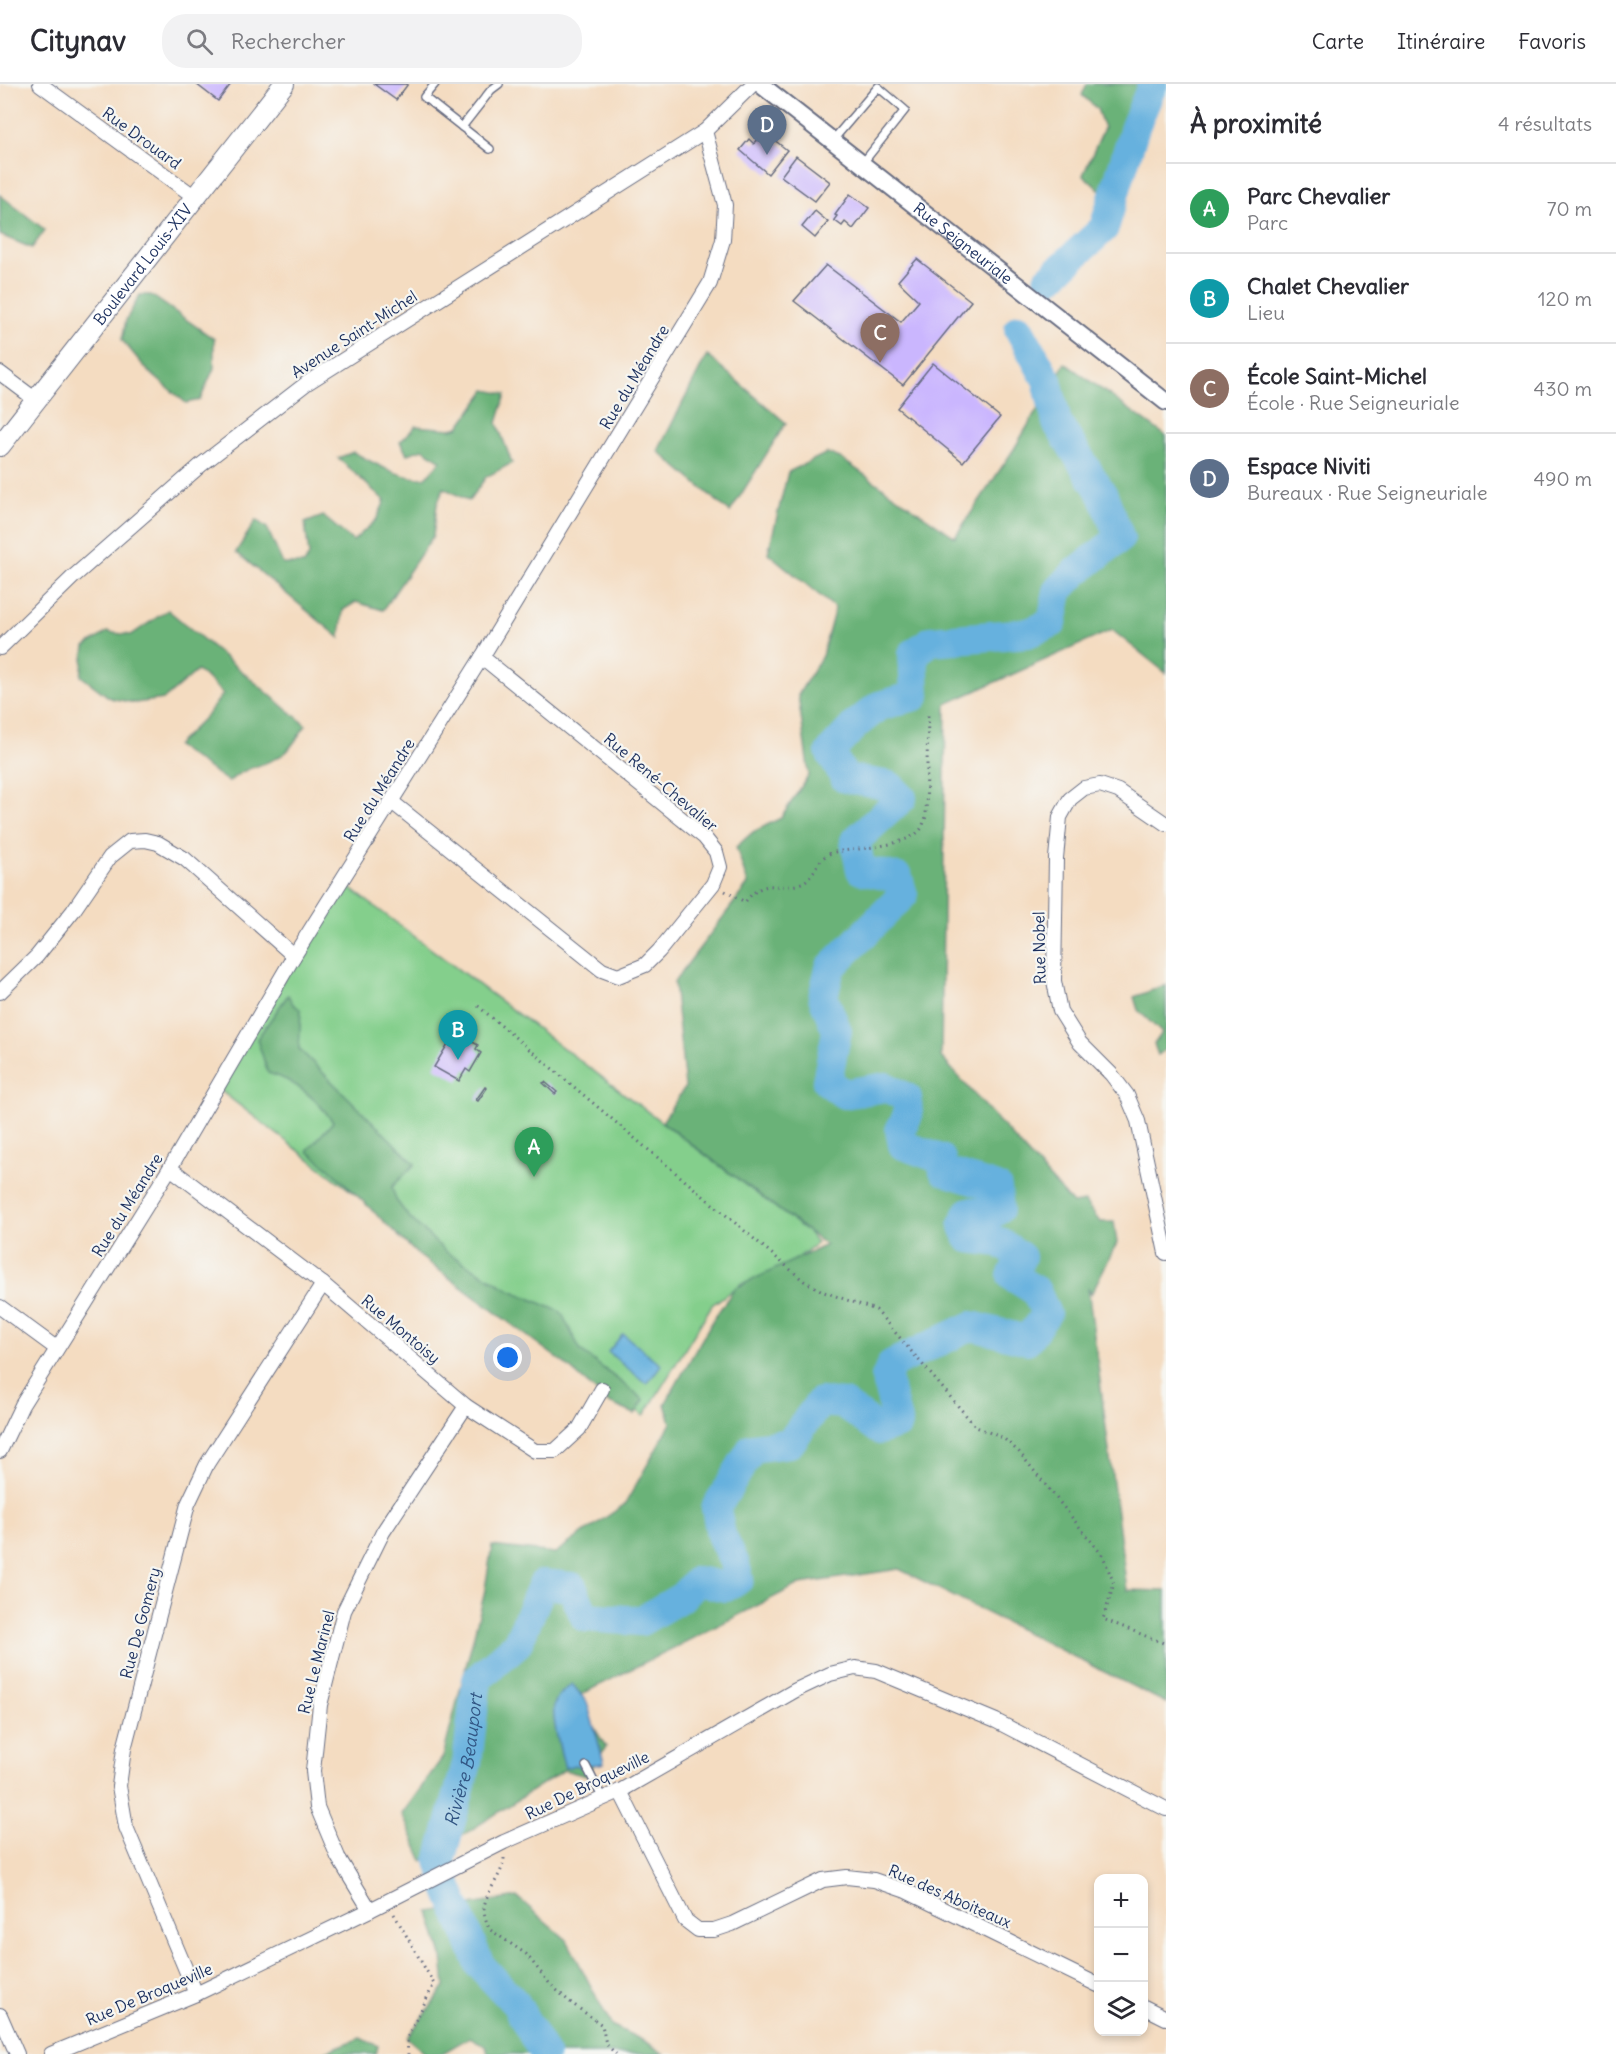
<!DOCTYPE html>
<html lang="fr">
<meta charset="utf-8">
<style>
:root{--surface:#fff;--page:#f2f2f3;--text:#2b2b33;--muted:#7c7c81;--line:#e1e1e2;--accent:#1f6fb2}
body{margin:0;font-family:Delius,sans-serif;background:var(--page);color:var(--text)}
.controls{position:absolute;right:18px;bottom:18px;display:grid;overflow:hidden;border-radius:12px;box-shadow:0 3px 9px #0003}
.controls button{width:54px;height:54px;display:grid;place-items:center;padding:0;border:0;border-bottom:2px solid var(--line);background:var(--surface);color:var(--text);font:30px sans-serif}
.you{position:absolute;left:508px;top:1274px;width:21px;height:21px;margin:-15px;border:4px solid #fff;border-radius:50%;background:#1a73e8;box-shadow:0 0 0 9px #1a73e833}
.badge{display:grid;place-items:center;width:39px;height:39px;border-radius:50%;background:var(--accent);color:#fff;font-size:20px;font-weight:700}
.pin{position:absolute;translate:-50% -50px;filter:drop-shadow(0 2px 3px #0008)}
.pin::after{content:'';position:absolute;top:32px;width:21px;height:18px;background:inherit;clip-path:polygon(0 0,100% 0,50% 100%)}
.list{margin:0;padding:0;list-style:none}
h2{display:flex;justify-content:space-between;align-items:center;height:78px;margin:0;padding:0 24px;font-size:26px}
h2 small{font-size:20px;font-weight:400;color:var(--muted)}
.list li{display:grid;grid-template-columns:39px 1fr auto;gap:18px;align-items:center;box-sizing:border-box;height:90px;padding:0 24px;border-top:2px solid var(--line)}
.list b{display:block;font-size:22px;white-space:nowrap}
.list p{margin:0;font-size:20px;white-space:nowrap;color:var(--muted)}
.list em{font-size:20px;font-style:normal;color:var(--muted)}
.icon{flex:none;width:33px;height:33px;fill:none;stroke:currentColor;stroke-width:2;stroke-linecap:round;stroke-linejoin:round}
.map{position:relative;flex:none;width:1166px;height:1970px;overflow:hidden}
header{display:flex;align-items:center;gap:36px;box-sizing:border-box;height:84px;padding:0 30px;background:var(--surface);border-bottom:2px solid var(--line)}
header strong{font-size:28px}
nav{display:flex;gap:33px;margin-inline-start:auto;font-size:21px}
.search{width:420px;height:54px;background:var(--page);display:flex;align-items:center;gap:15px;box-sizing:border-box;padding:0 21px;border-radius:24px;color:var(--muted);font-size:22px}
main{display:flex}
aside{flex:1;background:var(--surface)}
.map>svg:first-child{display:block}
</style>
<header>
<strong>Citynav</strong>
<div class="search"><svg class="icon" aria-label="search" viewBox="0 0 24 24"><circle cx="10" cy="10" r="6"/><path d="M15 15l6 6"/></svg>Rechercher</div>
<nav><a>Carte</a><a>Itinéraire</a><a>Favoris</a></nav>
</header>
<main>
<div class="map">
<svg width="1166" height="1970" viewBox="0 0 1166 1970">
<rect width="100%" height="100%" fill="#f6f6f2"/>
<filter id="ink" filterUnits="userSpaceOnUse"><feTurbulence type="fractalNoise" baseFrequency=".0167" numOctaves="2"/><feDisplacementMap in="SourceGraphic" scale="12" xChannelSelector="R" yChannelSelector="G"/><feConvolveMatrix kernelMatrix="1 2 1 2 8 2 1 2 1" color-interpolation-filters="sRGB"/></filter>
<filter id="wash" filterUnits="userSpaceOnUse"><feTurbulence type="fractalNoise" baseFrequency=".008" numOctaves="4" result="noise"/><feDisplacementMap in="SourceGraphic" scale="24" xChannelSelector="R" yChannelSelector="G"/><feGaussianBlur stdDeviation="1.35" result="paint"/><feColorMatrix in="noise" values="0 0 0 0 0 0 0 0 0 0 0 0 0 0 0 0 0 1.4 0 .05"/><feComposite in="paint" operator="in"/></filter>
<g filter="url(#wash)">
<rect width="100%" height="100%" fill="#f4dcc1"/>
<path fill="#84cf8c" stroke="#507f75" stroke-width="1.5" d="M342,798l466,350 9,11 -51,40h-24l-30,22 -68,111 -427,-328z"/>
<g fill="#6bb278" stroke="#43706b" stroke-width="1.5">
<path d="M1087,0h77l-41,112 -19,-2 -21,-19 21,-47 -7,-19 -15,-14z"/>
<path d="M0,111l45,35 -13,18 -32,-13z"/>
<path d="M140,211h11l63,44v29l-14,32 -14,3 -38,-32 -26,-31 4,-20z"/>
<path d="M707,271l79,68 -56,89 -72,-61z"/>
<path d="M1065,279l101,73v237l-54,-43 -166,74 -5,353 132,147 12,-2 15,20h14l3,21 -26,51 -3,-6 39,302 39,1v112l-267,-134 -99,15 -224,113 30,50 -20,29 -22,-6 -141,91 -21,-47 41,-57 41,-162 8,-49 63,7 70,-49 46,-81 -6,-19 49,-86 21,-30 91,-43 -164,-123 23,-35 -11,-105 74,-98 -12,-37 17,-15 28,-14 28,-43 -11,-80 24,-39 13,-48 -67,-55 20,-81 39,-19 13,5 115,79 59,-88z"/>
<path d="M486,306l20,4 -9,29 15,40 -26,14 -17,24 -25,-13 -7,16 -4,32 -50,74 -27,-8 -13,8 -3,28 -104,-86 20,-32 11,8 16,36h21l5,-9 -4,-32 18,-7 30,25 23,-21 9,-19 -47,-43 15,-6c21,11 47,27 72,26l16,-17 -18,-12 -16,5 -7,-12 16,-16 35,3 8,-2z"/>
<path d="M168,526l138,115c-6,8 -13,21 -21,28 -17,13 -42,13 -56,29l-53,-36 31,-31 16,-21 -16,-16 -10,-7 -33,28 -29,4 -25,-5 -29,-22 4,-29 22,-15 24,3z"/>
<path d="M1166,901v64l-8,6 -4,-11 8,-11 -24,-23 -4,-13z"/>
<path d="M288,911l5,9 8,6 -2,39 116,115 -23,23 4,13 12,16 38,36 62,37 53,23 20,39 63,49 -9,14 -26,-11 -44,-39 -148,-110 -86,-84 -24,-19 26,-29c-15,-22 -38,-42 -65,-49l-11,-34z"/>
<path d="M517,1813l50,43 44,85 37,18 16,11h-176l-2,-8 -16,-9 -29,17h-15l-19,-16 38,-51 -3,-31 -13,-44z"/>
<path d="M360,1954l18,8 -2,8h-57z"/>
</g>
<g fill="#66b1de" stroke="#40709e" stroke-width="1.5">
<path d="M623,1250l38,31 -14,19 -39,-32z"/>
<path d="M572,1600l15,18 16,57 1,4c-8,3 -15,0 -24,4l-5,-2 -10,3c-4,-14 -13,-48 -11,-62 2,-10 11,-16 18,-22z"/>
</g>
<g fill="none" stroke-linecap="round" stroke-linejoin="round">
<g stroke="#66b1de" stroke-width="30">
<path d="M1048,196l56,-52 31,-101 18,-43"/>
<path id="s1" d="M544,1970l-28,-50 -36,-39 -32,-77 -8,-27 27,-98 10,-84 40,-35 26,-60 29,3 13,30 56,4 41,-24 15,-16 29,6 13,-8 -5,-17 -13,-27 -5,-27 36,-60 38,-5 30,-41 24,2 35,26 19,-6 -12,-46 6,-14 80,-38 55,14 19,-26 -10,-23 -24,-15 9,-19 -21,-15 -31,-4 -6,-14 6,-12 23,2 7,-5 -2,-21 -53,-17 -3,-12 -38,-14 -3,-15 8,-15 -1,-17 -21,-11 -42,7 -17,-13 10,-50 -14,-34 7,-29 73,-73 -5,-17 -37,-8 -6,-29 47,-43 -12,-12 -45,-8 -15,-26 25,-27 24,-19 36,-10 -2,-42 18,-13 97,-8 24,-10 6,-32 18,-19 44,-34 -17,-43 -46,-72 -10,-43 -28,-51"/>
</g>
</g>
<g id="blocks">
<g fill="#cab6fe">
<path d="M196,0h35l-13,17z"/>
<path d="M374,0h34l-12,16z"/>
<path d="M768,51l19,15 -19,24 -28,-24 9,-11 5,5 7,-8 4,3z"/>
<path d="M796,72l34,26 -15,19 -34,-25z"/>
<path d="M850,110l19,14 -16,21 -8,-7 -3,4 -8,-6 3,-4 -2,-1z"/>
<path d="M815,127l13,11 -13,16 -13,-11z"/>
<path d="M917,175l54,42 -68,84 -109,-84 32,-36 75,57 18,-21 -21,-20z"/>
<path d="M933,279l67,54 -37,45 -66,-54z"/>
<path d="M455,948l23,13 -2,4 5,4 -11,19 -4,-3 -7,12 -25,-14z"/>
<path d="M545,998l12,10 -2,2 -12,-11z"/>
<path d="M485,1003l2,1 -9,13 -2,-1z"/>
</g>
</g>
</g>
<g filter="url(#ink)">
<use href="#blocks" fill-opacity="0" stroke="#676c81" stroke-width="1.5"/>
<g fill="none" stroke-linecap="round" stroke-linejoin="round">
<defs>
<g id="service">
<path d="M435,0l-11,13 66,52"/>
<path d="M462,43l29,-37 8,-6"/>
<path d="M833,56l45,-53 27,23 -43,54"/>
<path d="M586,1682l17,33"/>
</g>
<g id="minor">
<path d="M40,0l155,113"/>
<path d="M0,289l36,27"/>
<path d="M0,564l73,-71 128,-112 106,-82 398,-252 48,-47"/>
<path d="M392,718l210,168 16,6 27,-11 14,-14 54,-67 7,-17 -4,-15 -12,-15 -222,-180"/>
<path d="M1166,740l-48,-33 -18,-6 -16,3 -14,11 -10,18 -4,41 -2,123 6,30 20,32 31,31 16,21 11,26 28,132"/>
<path d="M0,908l37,-36 36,-45 37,-54 20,-16 15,-1 13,3 27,16 109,97"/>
<path d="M170,1084l153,116 143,122 69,45h20l24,-22 23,-40"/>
<path d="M0,1223l56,41"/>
<path d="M0,1367l22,-46 148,-237 124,-212 188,-299 228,-374 13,-43 2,-35 -20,-74"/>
<path d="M620,1707l65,129 13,10h16l18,-6 91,-44 24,-3 27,3 32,11 192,94"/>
<path d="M370,1826l-32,-53 -21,-50 -4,-36 7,-66 24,-94 39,-79 83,-126"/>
<path d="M196,1910l-70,-167 -7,-41 5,-37 64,-245 19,-40 116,-180"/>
<path d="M1144,1923l22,11"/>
<path d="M0,1931l17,39"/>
<path d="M51,1970l145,-60 174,-84 134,-68 116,-51 176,-101 34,-16 25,-6 21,3 120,50 170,88"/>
</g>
<g id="tertiary">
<path id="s2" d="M760,0l406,318"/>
</g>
<g id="secondary">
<path id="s3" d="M0,362l284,-362"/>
</g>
</defs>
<use href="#service" stroke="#676c81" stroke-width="10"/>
<use href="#minor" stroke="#676c81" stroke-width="16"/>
<use href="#tertiary" stroke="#676c81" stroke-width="20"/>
<use href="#secondary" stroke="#676c81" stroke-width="22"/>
<g stroke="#676c81" stroke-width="3" stroke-dasharray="1.5 4.5" stroke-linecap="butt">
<path d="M725,807l20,11c22,-27 30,-10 54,-18 16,-5 16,-22 28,-29 7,-4 16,-4 23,-5 18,-2 59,-6 70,-20 3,-3 4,-9 6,-13l2,-103"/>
<path d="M478,922l326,275 20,11 52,18 100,117 27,11 16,14 84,104 11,28 -11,35 63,25"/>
<path d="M504,1774c-1,18 -19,33 -20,51 0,6 3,14 5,20l37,25 24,30 20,18 32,23 4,19 10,10"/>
<path d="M394,1830l40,70 -27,54 1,16"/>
</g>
<use href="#service" stroke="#fff" stroke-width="7"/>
<use href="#minor" stroke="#fff" stroke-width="14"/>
<use href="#tertiary" stroke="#fff" stroke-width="16"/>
<use href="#secondary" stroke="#fff" stroke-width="20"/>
</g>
</g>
<g text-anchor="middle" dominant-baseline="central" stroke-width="4.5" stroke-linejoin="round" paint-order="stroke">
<g font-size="16" fill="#1b2f5e" stroke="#f6f6f2">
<text transform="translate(142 54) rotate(36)">Rue Drouard</text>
<text stroke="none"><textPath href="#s2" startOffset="258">Rue Seigneuriale</textPath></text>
<text stroke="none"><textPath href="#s3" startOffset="231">Boulevard Louis-XIV</textPath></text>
<text transform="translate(354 250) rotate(-33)">Avenue Saint-Michel</text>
<text transform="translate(634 293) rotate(-59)">Rue du Méandre</text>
<text transform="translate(661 698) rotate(40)">Rue René-Chevalier</text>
<text transform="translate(379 706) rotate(-58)">Rue du Méandre</text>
<text transform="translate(1039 864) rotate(-91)">Rue Nobel</text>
<text transform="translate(127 1121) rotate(-58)">Rue du Méandre</text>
<text transform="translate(401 1245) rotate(40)">Rue Montoisy</text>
<text transform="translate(140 1539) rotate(-75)">Rue De Gomery</text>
<text transform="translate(316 1578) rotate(-76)">Rue Le Marinel</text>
<text transform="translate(587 1701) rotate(-26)">Rue De Broqueville</text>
<text transform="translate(950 1812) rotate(24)">Rue des Aboiteaux</text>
<text transform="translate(149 1910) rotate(-23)">Rue De Broqueville</text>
</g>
<g font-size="18" font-style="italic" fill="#325684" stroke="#f6f6f2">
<text stroke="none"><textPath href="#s1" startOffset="326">Rivière Beauport</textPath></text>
</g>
</g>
</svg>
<div class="controls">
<button>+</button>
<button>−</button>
<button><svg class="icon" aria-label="layers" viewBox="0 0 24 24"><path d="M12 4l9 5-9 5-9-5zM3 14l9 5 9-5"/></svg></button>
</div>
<div class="you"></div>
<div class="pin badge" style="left:534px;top:1093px;background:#2e9e5b">A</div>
<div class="pin badge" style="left:458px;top:976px;background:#0f9aa8">B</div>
<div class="pin badge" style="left:880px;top:279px;background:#8d6e63">C</div>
<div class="pin badge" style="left:767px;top:71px;background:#5c6f8a">D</div>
</div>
<aside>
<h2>À proximité<small>4 résultats</small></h2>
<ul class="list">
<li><span class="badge" style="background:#2e9e5b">A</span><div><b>Parc Chevalier</b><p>Parc</p></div><em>70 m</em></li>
<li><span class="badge" style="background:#0f9aa8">B</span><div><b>Chalet Chevalier</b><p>Lieu</p></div><em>120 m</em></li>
<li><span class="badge" style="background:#8d6e63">C</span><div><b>École Saint-Michel</b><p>École · Rue Seigneuriale</p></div><em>430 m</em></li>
<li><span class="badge" style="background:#5c6f8a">D</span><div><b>Espace Niviti</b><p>Bureaux · Rue Seigneuriale</p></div><em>490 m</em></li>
</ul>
</aside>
</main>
